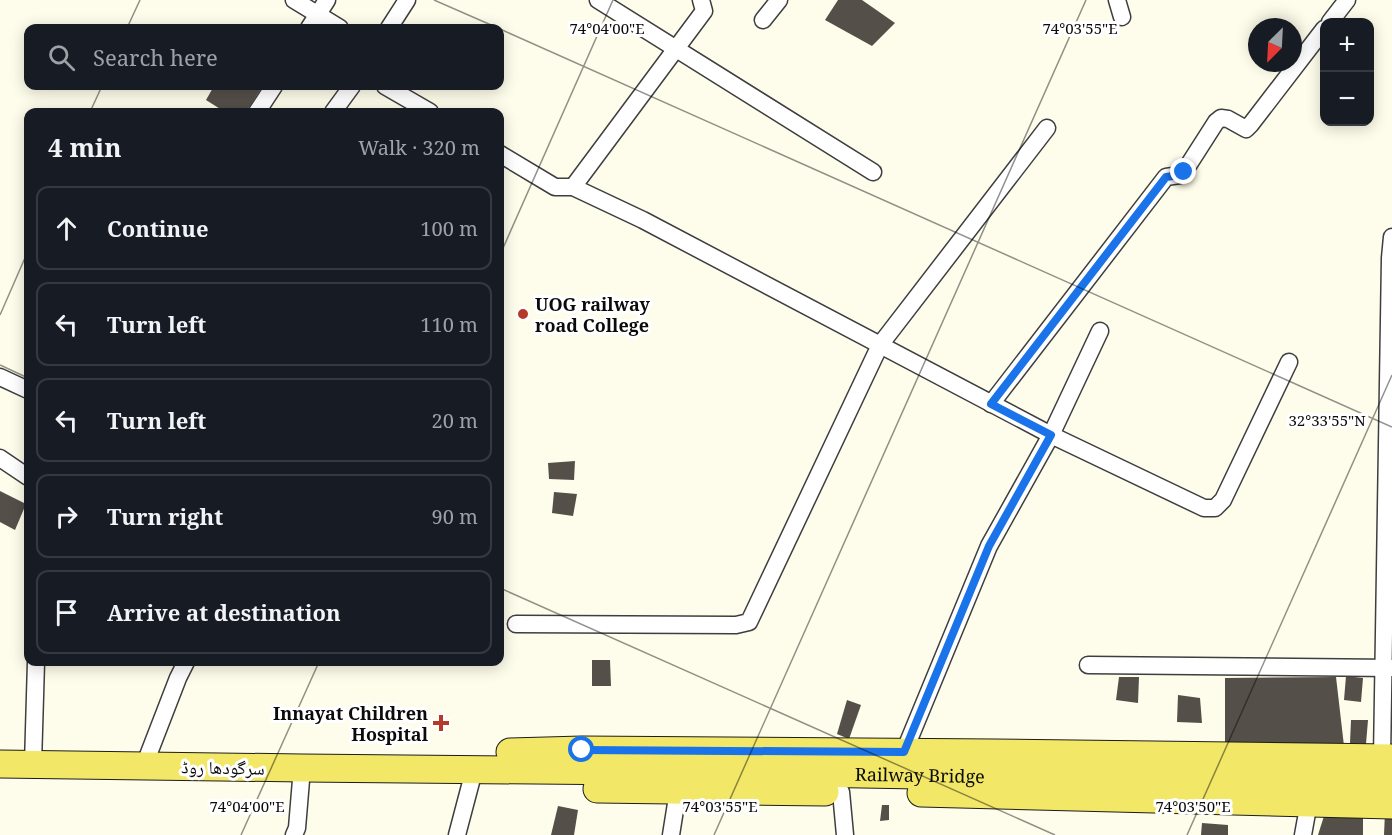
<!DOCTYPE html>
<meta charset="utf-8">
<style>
:root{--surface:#171b24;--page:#242831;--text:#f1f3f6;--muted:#9ea1a6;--line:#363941}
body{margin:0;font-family:"Noto Serif","Noto Naskh Arabic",serif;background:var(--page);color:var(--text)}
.controls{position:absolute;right:18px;top:18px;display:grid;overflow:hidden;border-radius:12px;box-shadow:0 3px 15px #0003}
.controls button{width:54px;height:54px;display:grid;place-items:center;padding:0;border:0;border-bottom:2px solid var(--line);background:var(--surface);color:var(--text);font:30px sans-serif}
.compass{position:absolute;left:1248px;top:18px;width:54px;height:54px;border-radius:50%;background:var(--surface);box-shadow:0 3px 15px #0003;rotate:204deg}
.stop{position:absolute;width:18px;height:18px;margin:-14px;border:4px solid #1a73e8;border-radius:50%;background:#fff}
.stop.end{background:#1a73e8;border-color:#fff;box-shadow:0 2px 6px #0008}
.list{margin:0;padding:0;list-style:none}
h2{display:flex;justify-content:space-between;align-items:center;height:78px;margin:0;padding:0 24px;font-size:26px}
h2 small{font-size:20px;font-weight:400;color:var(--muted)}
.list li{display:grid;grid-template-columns:39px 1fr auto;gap:18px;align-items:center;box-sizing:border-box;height:84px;margin:0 12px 12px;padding:0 12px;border:2px solid var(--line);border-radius:12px}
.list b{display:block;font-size:22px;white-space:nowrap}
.list em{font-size:20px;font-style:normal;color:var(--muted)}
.icon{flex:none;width:33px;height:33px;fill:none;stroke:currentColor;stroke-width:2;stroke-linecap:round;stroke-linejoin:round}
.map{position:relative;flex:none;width:1392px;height:835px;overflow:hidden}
.search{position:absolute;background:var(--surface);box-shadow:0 3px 15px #0003;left:24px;top:24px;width:480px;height:66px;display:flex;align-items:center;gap:15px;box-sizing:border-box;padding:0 21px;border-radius:12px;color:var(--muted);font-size:22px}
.panel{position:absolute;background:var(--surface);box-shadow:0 3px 15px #0003;left:24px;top:108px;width:480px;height:558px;border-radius:12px}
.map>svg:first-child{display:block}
</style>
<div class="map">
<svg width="1392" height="835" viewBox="0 0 1392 835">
<rect width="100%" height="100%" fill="#fefdeb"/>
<g fill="#544f48">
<path d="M838,0h24l33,23 -23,23 -47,-26z"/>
<path d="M214,86h45l3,1 -16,25h-21l-19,-12z"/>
<path d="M575,461l-1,19 -25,-1 -1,-16z"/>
<path d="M0,491l26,13 -11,26 -15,-8z"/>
<path d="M554,492l23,2 -4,22 -21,-3z"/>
<path d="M592,660h18l1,26h-19z"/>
<path d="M1346,676l17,2 -2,24 -17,-2z"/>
<path d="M1119,677h20l-1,26 -22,-3z"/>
<path d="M1336,677l8,69 -119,1v-69z"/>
<path d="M1178,695l22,3 2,25 -25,-1z"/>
<path d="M847,700l14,5 -12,34 -12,-5z"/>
<path d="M1351,720h17l-2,24 -16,-1z"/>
<path d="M882,805h7v15l-9,1z"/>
<path d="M558,806l20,4 -4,25h-23z"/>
<path d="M1385,812l7,1v22h-8z"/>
<path d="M1324,816l39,2v17h-45z"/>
<path d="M1202,823l26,2v10h-27z"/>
</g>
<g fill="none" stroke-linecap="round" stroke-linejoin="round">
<defs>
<g id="minor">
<path d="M294,0l46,28"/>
<path d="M598,0l275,172"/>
<path d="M1117,0l5,17"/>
<path d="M763,20l16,-20"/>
<path d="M1330,22l17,-22"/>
<path d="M309,28l18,-28"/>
<path d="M389,28l18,-28"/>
<path d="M385,86l45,26"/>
<path d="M257,112l17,-26"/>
<path d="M333,112l19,-26"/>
<path d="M500,154l55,33h18l70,33 408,215 153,73h11l8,-8 66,-138"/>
<path d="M573,187l131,-176 -3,-11"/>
<path d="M0,377l28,13"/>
<path d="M991,404l175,-227 14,-2 4,-3 32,-50 5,-4 7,1 18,10 5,-5 73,-95"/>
<path d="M0,458l28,19"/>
<path d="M516,624l220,1 13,-3 131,-277 167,-217"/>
<path d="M1088,665l304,3"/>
<path d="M904,752l85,-206 62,-111 49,-104"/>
<path d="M1382,758l8,-500 2,-21"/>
<path d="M33,764l3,-102"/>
<path d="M144,766l34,-88 8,-16"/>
<path d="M841,792l4,43"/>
<path d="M294,835l3,-7 5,-60"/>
<path d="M457,835l14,-53"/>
<path d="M671,835l7,-44"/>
<path d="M1303,835l6,-33"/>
</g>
<g id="primary">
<path d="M510,752l72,-2 413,3 397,5"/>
<path id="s1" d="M0,764l302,4 443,4 647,11"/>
<path d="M597,789l228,3"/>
<path d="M921,793l471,12"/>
</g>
</defs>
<use href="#minor" stroke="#3e3e3e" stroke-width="19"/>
<use href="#primary" stroke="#1c1c1c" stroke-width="29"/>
<use href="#minor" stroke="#fff" stroke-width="16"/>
<use href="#primary" stroke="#f2e767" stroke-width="27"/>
</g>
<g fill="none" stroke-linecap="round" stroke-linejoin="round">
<path stroke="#1a73e8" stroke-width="8" d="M582,750l322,2 85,-206 62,-111 -60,-31 175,-227 14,-2 4,-3"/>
</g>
<path fill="none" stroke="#0b0b0b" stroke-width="1.5" stroke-opacity="0.45" d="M434,0l64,28M127,28l13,-28M500,29l892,398M90,112l12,-26M500,255l113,-255M0,315l28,-64M0,365l28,13M500,588l555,247M241,835l78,-173M714,835l372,-835M1187,835l205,-460"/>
<g fill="#b53a2a" stroke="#fff" stroke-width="2">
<circle cx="523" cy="314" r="6"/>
<path d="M438 714h6v6h6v6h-6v6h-6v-6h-6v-6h6z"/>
</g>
<g text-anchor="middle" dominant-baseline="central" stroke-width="6" stroke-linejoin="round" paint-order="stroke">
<g font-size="18" font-weight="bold" fill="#0b0b0b" stroke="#fff" text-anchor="start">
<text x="535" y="304">UOG railway<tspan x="535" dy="21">road College</tspan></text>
<text x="428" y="713" text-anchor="end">Innayat Children<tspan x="428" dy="21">Hospital</tspan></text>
</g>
<g font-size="18" fill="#0b0b0b" stroke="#fff">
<text transform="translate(223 767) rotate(1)">سرگودھا روڈ</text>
<text stroke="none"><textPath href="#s1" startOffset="920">Railway Bridge</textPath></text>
</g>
</g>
<g font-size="15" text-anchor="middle" fill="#0b0b0b" stroke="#fff" stroke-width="6" stroke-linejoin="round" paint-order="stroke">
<text x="607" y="34">74°04'00"E</text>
<text x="1080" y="34">74°03'55"E</text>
<text x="1327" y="426">32°33'55"N</text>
<text x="247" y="812">74°04'00"E</text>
<text x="720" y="812">74°03'55"E</text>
<text x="1193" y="812">74°03'50"E</text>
</g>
</svg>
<div class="controls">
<button>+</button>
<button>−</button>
</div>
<svg class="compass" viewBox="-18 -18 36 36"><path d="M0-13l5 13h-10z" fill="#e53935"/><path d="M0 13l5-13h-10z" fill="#9ea1a6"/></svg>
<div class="stop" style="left:582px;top:750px"></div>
<div class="stop end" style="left:1184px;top:172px"></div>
<div class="search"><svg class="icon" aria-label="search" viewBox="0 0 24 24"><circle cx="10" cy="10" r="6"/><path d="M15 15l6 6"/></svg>Search here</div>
<section class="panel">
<h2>4 min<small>Walk · 320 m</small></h2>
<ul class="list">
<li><svg class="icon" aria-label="ahead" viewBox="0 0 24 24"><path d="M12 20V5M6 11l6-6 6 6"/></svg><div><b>Continue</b></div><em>100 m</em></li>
<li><svg class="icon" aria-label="left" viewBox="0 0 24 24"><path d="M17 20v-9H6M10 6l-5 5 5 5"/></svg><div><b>Turn left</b></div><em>110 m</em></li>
<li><svg class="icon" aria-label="left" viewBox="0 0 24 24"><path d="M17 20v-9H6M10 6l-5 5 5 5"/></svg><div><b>Turn left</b></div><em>20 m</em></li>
<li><svg class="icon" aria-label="right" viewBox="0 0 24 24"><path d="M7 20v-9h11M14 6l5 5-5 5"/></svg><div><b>Turn right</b></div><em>90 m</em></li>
<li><svg class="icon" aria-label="arrive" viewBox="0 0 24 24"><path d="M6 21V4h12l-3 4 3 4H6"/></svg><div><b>Arrive at destination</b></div></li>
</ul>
</section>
</div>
